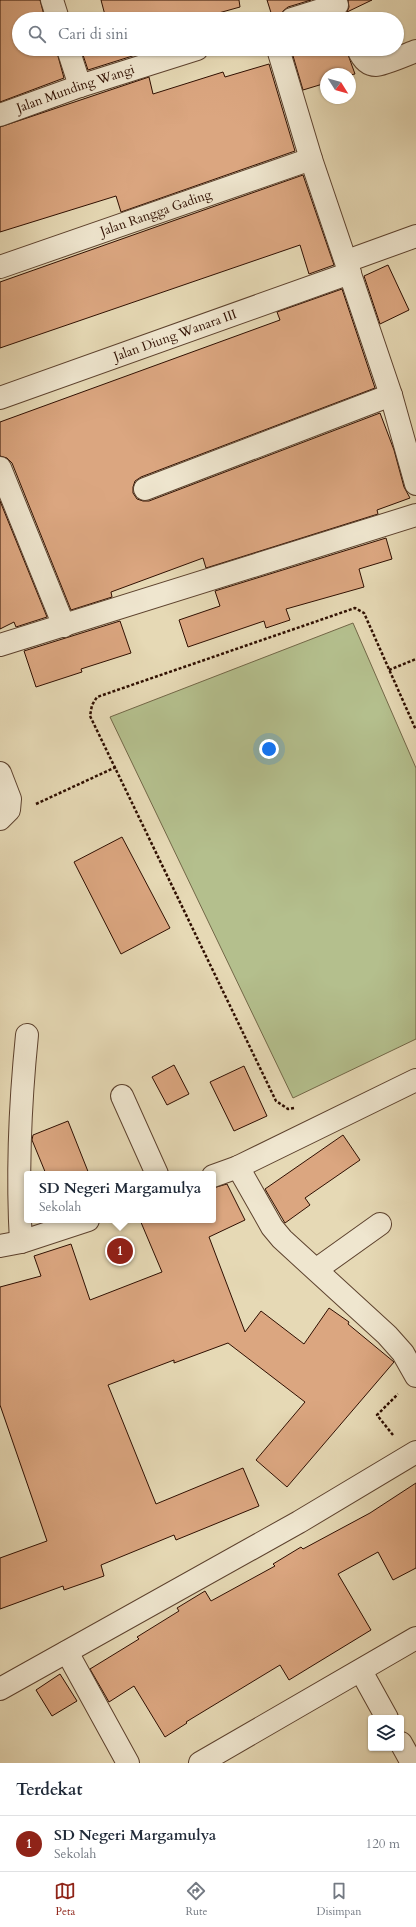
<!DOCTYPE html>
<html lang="id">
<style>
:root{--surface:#fff;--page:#f2f2f3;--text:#1f2937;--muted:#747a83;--line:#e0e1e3;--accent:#8f2418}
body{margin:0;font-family:Cardo,serif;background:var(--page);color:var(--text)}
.controls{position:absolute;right:12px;bottom:12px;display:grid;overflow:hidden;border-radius:4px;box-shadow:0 1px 3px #0004}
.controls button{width:36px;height:36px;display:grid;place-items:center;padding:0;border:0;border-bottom:1px solid var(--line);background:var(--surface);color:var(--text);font:20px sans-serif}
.compass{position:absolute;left:320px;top:68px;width:36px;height:36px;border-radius:50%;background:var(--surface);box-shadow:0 1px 3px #0004;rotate:127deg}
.you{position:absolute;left:269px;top:749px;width:14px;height:14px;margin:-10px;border:3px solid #fff;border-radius:50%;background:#1a73e8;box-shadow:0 0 0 6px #1a73e833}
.badge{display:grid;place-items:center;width:26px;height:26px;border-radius:50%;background:var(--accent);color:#fff;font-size:13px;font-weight:700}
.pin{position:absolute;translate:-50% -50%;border:2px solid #fff;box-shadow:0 1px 4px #0006}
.popup{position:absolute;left:24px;top:1171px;width:192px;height:52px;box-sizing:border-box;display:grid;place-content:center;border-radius:4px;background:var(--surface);filter:drop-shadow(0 1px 3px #0005);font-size:13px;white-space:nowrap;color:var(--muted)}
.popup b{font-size:15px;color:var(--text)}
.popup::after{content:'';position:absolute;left:50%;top:100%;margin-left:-8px;border:8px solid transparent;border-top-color:var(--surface)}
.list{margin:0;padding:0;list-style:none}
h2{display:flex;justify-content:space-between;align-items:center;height:52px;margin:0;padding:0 16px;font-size:17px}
h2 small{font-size:13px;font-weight:400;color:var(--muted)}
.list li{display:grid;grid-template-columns:26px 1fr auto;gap:12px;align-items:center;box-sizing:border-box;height:56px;padding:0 16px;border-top:1px solid var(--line)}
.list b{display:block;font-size:15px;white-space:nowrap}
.list p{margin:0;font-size:13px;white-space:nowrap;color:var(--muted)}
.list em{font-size:13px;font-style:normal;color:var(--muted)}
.icon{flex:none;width:22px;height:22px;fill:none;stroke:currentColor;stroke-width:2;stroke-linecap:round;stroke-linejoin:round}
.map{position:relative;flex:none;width:416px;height:1763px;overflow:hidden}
.search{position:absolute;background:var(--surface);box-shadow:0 1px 3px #0004;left:12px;right:12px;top:12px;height:44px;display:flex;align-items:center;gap:10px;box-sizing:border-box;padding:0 14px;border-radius:22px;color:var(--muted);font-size:15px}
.sheet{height:108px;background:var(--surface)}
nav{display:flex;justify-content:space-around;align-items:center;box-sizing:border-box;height:56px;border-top:1px solid var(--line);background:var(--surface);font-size:11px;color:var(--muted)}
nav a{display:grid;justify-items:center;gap:2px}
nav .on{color:var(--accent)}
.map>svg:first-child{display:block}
</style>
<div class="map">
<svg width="416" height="1763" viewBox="0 0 416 1763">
<rect width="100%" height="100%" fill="#e6d9b5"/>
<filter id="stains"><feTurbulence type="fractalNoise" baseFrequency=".005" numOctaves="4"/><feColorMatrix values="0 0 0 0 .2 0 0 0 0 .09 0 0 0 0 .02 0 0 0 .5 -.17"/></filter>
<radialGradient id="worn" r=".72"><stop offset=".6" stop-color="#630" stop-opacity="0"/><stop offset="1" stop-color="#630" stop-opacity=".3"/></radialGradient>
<path fill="#b4bf8d" stroke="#726747" d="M353,623l63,145v271l-123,59 -183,-381z"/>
<g fill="#dba680" stroke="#2f0f01">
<path d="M0,0h40l5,19h-26v30h37l8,29 -64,24z"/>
<path d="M101,0h138l1,7 -43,12h-91z"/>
<path d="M267,0h44l-23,7 -5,4 -3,8h-7z"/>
<path d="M348,0h24l-25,12 2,-5z"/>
<path d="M81,49h60l1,4 -54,17z"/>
<path d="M291,49h55l9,25 -5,1 -24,-1v9l-23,7z"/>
<path d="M269,64l26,87 -174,61 -5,-16 -116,36v-105l149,-50 4,17 70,-22 2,5z"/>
<path d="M303,175l31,90 -25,9 -9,-29 -300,103v-66z"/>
<path d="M388,265l21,45 -29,14 -16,-48z"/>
<path d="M342,289l33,99 -234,89 -6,4 -2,6v6l4,6 6,2h6l231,-88 14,37 10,37 6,11 -33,12 1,4 -172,54 -3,-10 -92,34 1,5 -41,13 -59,-147 -5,-5 -7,-2v-34l280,-102 -3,-8z"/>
<path d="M0,501l47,116 -31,10 -2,-5 -14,7z"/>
<path d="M386,538l6,21 -33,10 5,18 -78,22 4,11 -24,8 -2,-7 -76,26 -9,-27 41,-14 -5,-15z"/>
<path d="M120,621l11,32 -50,16 1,3 -46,15 -12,-36z"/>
<path d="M122,837l48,91 -49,26 -47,-92z"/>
<path d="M174,1065l15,29 -22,11 -15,-28z"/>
<path d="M244,1066l23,50 -33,15 -24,-49z"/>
<path d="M68,1121l21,53h-43l-14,-34 1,-5z"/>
<path d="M343,1135l17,25 -55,38 5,7 -25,18 -20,-34z"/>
<path d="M227,1184l18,36 -36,17 36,95 16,-21 43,33 25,-36 20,14 -1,2 46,38 -107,125 -31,-27 49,-58 -77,-59 -54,20v-3l-66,25 48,119 87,-36 16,38 -83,34 -2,-5 -73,30 3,11 -40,14 -1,-4 -63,23v-51l47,-17 -47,-136v-118l41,-11 -7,-20 37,-12 19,56 72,-28 -22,-52h73v-32z"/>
<path d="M416,1483v85l-23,12 -15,-28 -40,22 33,56 -82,50 -9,-15 -94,57 1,1 -22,14 -31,-51 -25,16 -19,-33 49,-30 -2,-2 42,-26 -2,-3 28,-17 6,10 64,-35 -2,-2 28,-17 2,2 67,-36z"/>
<path d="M60,1674l17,27 -25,15 -16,-26z"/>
</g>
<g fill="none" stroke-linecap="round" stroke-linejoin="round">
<defs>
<g id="minor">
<path d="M52,0l6,19"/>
<path d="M292,19l45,-14"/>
<path d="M68,49l12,37"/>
<path d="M278,49l33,110 80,236 25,89"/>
<path d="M358,49c3,7 8,16 18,16 7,0 32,-11 40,-14"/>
<path id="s1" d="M0,115l80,-29 117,-37"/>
<path d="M347,261l69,-25"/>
<path id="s2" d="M0,267l311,-108"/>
<path id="s3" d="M0,398l350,-125"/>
<path d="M0,468l64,158"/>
<path d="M145,489l246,-94"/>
<path d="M0,645l416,-130"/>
<path d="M0,773l10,26 -1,11 -9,9"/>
<path d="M122,1096l35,78"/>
<path d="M238,1167l34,60 10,12 105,96 16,18 13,23"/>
<path d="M213,1176l25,-9 178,-87"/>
<path d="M21,1242c-4,-69 -1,-138 6,-207"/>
<path d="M0,1246l21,-4 67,-22"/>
<path d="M317,1269l63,-45"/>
<path d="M67,1652l61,111"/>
<path d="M361,1671l26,47"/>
<path d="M0,1689l299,-167 117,-70"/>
<path d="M401,1743l11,20"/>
<path d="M200,1763l216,-125"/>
</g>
</defs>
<use href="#minor" stroke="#5d422e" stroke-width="24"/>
<g stroke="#2f0f01" stroke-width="2.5" stroke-dasharray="3 2" stroke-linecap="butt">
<path d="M389,670l27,-11"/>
<path d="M36,804l80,-37"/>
<path d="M294,1108l-6,1 -12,-8 -186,-385 2,-11 5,-8 258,-89 9,5 52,117"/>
<path d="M393,1435l-16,-20 21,-21"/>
</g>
<use href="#minor" stroke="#efe6cf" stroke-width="22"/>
</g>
<g text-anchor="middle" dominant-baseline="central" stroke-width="3" stroke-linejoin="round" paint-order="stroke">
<g font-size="13" fill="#2f0f01" stroke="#efe6cf">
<text stroke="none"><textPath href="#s1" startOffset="80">Jalan Munding Wangi</textPath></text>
<text stroke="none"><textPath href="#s2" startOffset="165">Jalan Rangga Gading</textPath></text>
<text stroke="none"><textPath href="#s3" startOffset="186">Jalan Diung Wanara III</textPath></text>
</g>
</g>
<rect width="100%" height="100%" filter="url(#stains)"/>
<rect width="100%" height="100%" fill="url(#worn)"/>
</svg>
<div class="controls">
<button><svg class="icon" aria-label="layers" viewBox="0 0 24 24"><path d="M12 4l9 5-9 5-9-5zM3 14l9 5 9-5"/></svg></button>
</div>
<svg class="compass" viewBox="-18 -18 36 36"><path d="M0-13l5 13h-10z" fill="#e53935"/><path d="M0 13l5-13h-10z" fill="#747a83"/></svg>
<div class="you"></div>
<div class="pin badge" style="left:120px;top:1251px">1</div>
<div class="popup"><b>SD Negeri Margamulya</b>Sekolah</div>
<div class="search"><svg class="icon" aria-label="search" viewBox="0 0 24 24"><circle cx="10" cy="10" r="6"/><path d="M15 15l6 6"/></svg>Cari di sini</div>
</div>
<section class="sheet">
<h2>Terdekat<small></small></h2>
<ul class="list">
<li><span class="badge">1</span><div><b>SD Negeri Margamulya</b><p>Sekolah</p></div><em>120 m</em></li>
</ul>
</section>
<nav>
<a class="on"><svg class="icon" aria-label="map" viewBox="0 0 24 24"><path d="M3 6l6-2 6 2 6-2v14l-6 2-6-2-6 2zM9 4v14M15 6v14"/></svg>Peta</a>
<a><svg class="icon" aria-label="directions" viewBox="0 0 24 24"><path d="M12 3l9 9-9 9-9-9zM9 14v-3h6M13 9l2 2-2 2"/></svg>Rute</a>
<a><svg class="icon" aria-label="saved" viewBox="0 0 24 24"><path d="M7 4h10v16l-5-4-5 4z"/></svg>Disimpan</a>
</nav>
